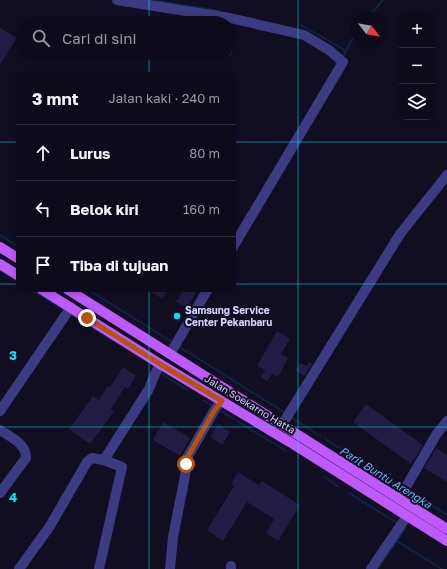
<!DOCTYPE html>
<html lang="id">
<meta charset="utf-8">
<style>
:root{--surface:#0d0a1a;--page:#1b1827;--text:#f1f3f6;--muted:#9a9aa2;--line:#2d2b39}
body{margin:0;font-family:"Golos Text",sans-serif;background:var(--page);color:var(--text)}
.controls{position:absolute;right:12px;top:12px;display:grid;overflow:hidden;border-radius:8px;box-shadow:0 2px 6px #0003}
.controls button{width:36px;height:36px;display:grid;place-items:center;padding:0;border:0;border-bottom:1px solid var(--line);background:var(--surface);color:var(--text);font:20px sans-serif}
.compass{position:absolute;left:351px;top:12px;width:36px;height:36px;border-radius:50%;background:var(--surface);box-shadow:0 2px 6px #0003;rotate:121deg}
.stop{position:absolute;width:12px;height:12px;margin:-9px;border:3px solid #b45309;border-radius:50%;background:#fff}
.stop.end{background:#b45309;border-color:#fff;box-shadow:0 1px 4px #0008}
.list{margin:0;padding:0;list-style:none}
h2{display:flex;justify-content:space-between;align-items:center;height:52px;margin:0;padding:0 16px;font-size:17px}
h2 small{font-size:13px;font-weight:400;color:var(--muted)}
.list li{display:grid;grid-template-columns:26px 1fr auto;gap:12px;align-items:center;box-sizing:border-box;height:56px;padding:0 16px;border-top:1px solid var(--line)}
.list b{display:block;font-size:15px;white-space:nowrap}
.list em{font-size:13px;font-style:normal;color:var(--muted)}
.icon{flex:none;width:22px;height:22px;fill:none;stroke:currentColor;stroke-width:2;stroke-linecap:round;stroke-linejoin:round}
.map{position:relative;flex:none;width:447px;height:569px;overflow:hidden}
.search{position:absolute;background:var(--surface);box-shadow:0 2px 6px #0003;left:16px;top:16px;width:220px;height:44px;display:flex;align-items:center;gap:10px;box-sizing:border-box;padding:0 14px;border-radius:22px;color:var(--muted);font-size:15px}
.panel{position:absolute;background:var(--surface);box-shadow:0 2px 6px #0003;left:16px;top:72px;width:220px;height:220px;border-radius:8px}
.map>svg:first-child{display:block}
</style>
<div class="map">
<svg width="447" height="569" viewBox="0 0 447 569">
<rect width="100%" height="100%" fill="#110e22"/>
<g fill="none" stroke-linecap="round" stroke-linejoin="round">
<g stroke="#0d2447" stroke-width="2">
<path d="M151,0l69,11"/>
<path d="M367,18l16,-18"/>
<path d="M301,25l44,25"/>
<path d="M342,58l15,-27"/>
<path d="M0,235l19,12"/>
<path d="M0,270l19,12"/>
<path d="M30,289l35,21"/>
<path d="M87,289l85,53"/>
<path d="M70,314l49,30"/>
<path d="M178,346l106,66"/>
<path d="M159,372l28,18"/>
<path d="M203,400l10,6"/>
<path d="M219,410l67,41"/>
<path d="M292,418l28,18"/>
<path d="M325,439l78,48"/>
<path d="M325,477l14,10"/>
<path d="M408,490l39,25"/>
<path d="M349,493l48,30"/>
<path d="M403,527l2,1 -8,13 45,28"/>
<path d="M377,569l20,-28"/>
</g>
</g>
<g fill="#221b43">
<path d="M0,28l17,10 -17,26z"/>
<path d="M229,35l7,1 -5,20h-2z"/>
<path d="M147,289h21l-6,10z"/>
<path d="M184,289h14l-11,19 -11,-6z"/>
<path d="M277,331l13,8 -9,15 7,4 -10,19 -6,-3 -5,7 -6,-4 4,-7 -8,-4z"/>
<path d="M309,362l3,2 -8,13 -9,-7 5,-7 6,3z"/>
<path d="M123,367l13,9 -8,13 -3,-2 -14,22 3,2 -24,33 -21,-15 24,-33 6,4 9,-14 2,1z"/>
<path d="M366,404l57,41 -12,19 -58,-42z"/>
<path d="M163,422l27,16 -10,18 -27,-16z"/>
<path d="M218,424l12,8 -8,13 -12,-8z"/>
<path d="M436,448l11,7v27l-23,-14z"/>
<path d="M238,472l21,13 3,-4 38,24 -22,36 -12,-8 8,-14 -27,-17 -24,39 -16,-11 27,-44 -3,-2z"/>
</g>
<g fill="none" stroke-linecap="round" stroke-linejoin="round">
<g stroke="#3c3a80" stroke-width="10">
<path d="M117,0l113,18 74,17 25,15 14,12 -110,185"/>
<path d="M170,354l38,-65"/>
<path d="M0,411l71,-104"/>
<path d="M282,425l118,-191 47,-59"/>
<path d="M0,430c10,7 27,14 26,28l-26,35"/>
<path d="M104,460l45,-71 5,-13 6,-12"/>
<path d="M399,499l37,-64 11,-14"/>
<path d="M19,569l31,-43 37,-64 5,-4 12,2 18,7 -23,102"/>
<path d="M170,569l3,-32 12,-61 2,-18 27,-47 7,-10"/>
<path d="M231,569v-3"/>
<path d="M371,569l36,-53"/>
</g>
<g stroke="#be5afc" stroke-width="10">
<path d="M0,247l19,12"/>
<path d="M0,264l19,12"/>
<path d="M41,289l119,75 133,80 154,97"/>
<path d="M67,289l380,240"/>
</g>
</g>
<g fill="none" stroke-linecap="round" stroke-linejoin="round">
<path stroke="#b45309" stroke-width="5" d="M87,318l73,46 62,37 -8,10 -27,47 -1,6"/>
</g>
<path fill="none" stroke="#05dff6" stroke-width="1" stroke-opacity="0.55" d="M149,0v23M298,0v569M149,53v22M0,142h19M233,142h214M0,284h19M233,284h214M149,289v280M0,427h447"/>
<circle fill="#05dff6" stroke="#110e22" stroke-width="1.5" cx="177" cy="316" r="4"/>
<g text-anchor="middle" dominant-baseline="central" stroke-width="4" stroke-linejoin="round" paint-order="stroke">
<g font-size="10" font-weight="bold" fill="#d5d0fe" stroke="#110e22" text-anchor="start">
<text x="185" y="310">Samsung Service<tspan x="185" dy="12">Center Pekanbaru</tspan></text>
</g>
<g font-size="10" fill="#d5d0fe" stroke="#110e22">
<text transform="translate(250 404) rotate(31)">Jalan Soekarno Hatta</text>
</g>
<g font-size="11" font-style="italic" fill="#61b5fc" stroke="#110e22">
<text transform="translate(386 477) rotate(32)">Parit Buntu Arengka</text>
</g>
</g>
<g font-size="13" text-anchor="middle" font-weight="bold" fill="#05dff6" stroke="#110e22" stroke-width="4" stroke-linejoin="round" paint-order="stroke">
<text x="13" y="360">3</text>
<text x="13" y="502">4</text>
</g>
</svg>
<div class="controls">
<button>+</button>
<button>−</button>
<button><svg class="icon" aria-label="layers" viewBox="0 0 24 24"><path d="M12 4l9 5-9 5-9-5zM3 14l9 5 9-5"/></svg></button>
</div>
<svg class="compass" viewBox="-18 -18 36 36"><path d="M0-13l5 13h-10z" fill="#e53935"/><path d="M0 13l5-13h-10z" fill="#9a9aa2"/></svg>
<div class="stop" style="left:186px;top:464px"></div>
<div class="stop end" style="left:87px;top:318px"></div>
<div class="search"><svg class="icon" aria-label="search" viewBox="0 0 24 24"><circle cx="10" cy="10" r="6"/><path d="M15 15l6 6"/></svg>Cari di sini</div>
<section class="panel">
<h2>3 mnt<small>Jalan kaki · 240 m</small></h2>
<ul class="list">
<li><svg class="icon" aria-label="ahead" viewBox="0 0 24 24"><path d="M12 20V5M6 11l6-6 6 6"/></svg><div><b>Lurus</b></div><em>80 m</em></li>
<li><svg class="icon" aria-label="left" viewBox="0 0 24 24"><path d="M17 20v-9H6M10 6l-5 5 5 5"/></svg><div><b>Belok kiri</b></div><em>160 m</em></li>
<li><svg class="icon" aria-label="arrive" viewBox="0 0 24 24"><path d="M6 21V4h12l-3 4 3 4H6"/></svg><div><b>Tiba di tujuan</b></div></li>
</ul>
</section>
</div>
